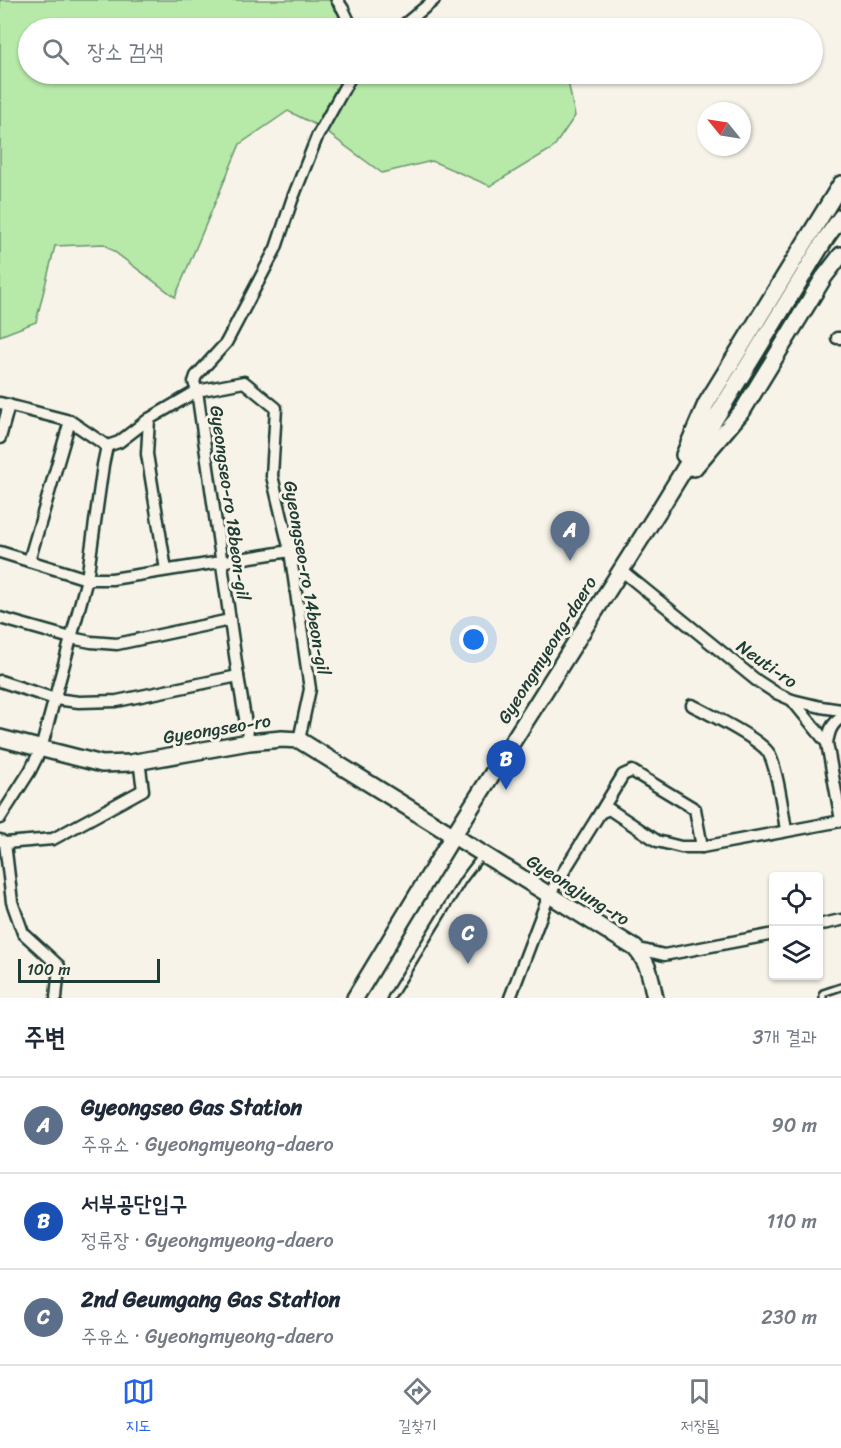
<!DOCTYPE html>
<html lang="ko">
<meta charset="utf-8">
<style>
:root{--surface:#fff;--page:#f6f6f7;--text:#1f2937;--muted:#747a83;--line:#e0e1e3;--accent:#2563eb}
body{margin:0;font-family:Sriracha,"Poor Story",sans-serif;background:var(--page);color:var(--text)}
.controls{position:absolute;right:18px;bottom:18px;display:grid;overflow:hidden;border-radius:6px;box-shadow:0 2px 4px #0004}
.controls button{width:54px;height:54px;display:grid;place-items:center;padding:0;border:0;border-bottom:2px solid var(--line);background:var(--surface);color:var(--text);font:30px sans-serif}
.compass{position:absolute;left:697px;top:102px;width:54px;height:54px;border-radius:50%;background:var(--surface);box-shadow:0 2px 4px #0004;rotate:300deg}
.scale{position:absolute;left:18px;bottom:15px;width:142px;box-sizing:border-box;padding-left:6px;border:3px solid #1f3d34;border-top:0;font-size:16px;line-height:21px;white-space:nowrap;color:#1f3d34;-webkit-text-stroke:4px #f7f3e8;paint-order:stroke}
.you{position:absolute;left:474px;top:640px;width:21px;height:21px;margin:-15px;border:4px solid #fff;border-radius:50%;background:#1a73e8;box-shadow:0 0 0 9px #1a73e833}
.badge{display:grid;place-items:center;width:39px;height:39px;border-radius:50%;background:var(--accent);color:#fff;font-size:20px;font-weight:700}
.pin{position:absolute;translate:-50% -50px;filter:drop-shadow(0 2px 3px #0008)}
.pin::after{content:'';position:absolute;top:32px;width:21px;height:18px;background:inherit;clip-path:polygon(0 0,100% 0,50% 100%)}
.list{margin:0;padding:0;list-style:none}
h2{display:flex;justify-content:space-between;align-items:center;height:78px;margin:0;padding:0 24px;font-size:26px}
h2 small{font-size:20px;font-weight:400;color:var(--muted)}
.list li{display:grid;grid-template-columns:39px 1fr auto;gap:18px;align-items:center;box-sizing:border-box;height:96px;padding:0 24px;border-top:2px solid var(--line)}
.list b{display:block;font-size:22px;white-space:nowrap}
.list p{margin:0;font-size:20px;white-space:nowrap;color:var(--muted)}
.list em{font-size:20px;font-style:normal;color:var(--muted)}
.icon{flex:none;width:33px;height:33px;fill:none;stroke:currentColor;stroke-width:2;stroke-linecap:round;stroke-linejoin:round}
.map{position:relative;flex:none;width:841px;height:998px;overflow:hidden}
.search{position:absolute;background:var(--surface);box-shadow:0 2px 4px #0004;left:18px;right:18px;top:18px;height:66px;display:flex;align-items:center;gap:15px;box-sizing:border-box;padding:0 21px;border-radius:33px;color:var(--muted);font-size:22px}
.sheet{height:366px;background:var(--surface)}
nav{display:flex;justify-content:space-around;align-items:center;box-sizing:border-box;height:84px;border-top:2px solid var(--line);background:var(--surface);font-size:16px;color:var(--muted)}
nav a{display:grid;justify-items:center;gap:3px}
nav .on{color:var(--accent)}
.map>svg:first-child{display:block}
</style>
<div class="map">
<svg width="841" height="998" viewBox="0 0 841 998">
<rect width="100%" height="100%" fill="#f7f3e8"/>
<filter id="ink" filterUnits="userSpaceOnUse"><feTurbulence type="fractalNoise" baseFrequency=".0167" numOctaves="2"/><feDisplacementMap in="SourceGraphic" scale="12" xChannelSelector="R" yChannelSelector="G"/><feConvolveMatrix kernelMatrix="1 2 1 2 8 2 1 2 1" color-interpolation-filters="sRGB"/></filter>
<g filter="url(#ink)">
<path fill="#b7e9a9" stroke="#6b936e" stroke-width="1.5" d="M0,0h329l9,14 4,14h-314v46h527l13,7 7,35 -22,32 -63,38 -58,-25 -50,12 -64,-47 -30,-15 -48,33 -65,153 -71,-53 -49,2 -19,76 -36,14z"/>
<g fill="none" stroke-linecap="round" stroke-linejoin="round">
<defs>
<g id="lane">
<path d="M391,998l72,-118 19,-25"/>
<path d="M823,998v-5l18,-6"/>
</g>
<g id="street">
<path d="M337,0l6,9 9,19"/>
<path d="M400,28l34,-28"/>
<path d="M837,338h4"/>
<path d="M0,403l70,18 37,25 12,-4 30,-23 48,-28 47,-9 32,26 -4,68 18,75 20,138 -11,51"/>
<path d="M149,419l-2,35 19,116"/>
<path d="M0,438l9,-33"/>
<path d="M0,552l87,27h25l178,-28"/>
<path d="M29,561l41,-140"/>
<path d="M621,570l135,110 20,13 16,7 35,43 14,77"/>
<path d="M0,618l71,20 20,4 26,2 113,-24"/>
<path d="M0,681l55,18 24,3 38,-1 121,-25"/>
<path d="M792,700l29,7 20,3"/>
<path d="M692,705c17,9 66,33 76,47 9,14 15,60 18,78"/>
<path d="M249,742l-11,-66 -41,-285 -3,-9 2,-6 30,-33 50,-95 16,-48 25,-63 35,-63"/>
<path d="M827,743c2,-11 4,-19 14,-25"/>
<path d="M600,813l23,-38 9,-4 63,38 7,38"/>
<path d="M0,818l30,-47 11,-22 46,-170 16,-114 4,-19"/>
<path d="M0,840l5,3 7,59 11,31 36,33 -3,32"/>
<path d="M5,843l48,-4 90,-49 -4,-29"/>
<path d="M818,925l23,-5"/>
<path d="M635,948l29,7 110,-21"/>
<path d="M510,998l39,-103 51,-82 9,-4 48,32 24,6h21l139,-26"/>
</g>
<g id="secondary">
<path d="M684,455l22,-51 135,-220"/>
<path d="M694,468l49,-58 81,-133 17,-22"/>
<path d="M0,738l102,26 28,-1 119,-21 33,-3 17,1 336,208c15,17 15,28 20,50"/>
<path d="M355,998l98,-162 208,-329 165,-269 15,-21"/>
</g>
</defs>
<use href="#lane" stroke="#1f3d34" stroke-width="10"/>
<use href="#street" stroke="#1f3d34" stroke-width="15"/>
<use href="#secondary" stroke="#1f3d34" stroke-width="20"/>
<use href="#lane" stroke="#f7f3e8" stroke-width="5"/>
<use href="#street" stroke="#f7f3e8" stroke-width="10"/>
<use href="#secondary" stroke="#f7f3e8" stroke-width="15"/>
</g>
</g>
<g text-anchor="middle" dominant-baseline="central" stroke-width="6" stroke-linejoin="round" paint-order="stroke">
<g font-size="18" fill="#1f3d34" stroke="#f7f3e8">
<text transform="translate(230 503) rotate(82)">Gyeongseo-ro 18beon-gil</text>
<text transform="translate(307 578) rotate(80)">Gyeongseo-ro 14beon-gil</text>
<text transform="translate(547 650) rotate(-58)">Gyeongmyeong-daero</text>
<text transform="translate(767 664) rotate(35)">Neuti-ro</text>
<text transform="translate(217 729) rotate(-9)">Gyeongseo-ro</text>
<text transform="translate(578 890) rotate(32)">Gyeongjung-ro</text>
</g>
</g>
</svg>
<div class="controls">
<button><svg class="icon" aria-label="locate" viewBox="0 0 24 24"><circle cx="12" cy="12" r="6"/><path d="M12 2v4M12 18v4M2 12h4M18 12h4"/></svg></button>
<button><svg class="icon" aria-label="layers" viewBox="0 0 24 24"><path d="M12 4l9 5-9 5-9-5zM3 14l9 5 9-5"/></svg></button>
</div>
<svg class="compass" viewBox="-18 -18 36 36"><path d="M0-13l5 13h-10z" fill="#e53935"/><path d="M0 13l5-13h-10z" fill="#747a83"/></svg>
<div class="scale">100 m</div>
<div class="you"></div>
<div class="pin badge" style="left:570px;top:561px;background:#5c6f8a">A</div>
<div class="pin badge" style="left:506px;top:790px;background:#1a4fb4">B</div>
<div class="pin badge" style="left:468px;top:964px;background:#5c6f8a">C</div>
<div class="search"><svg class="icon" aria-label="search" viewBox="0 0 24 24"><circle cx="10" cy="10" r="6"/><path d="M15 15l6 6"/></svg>장소 검색</div>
</div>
<section class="sheet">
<h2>주변<small>3개 결과</small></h2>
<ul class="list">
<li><span class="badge" style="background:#5c6f8a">A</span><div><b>Gyeongseo Gas Station</b><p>주유소 · Gyeongmyeong-daero</p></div><em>90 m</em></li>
<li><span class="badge" style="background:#1a4fb4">B</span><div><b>서부공단입구</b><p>정류장 · Gyeongmyeong-daero</p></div><em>110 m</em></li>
<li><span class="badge" style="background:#5c6f8a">C</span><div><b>2nd Geumgang Gas Station</b><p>주유소 · Gyeongmyeong-daero</p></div><em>230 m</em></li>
</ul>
</section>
<nav>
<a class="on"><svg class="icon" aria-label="map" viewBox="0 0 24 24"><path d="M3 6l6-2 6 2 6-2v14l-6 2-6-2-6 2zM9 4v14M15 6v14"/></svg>지도</a>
<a><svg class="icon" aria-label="directions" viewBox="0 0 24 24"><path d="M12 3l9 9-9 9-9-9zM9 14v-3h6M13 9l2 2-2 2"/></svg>길찾기</a>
<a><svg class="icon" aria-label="saved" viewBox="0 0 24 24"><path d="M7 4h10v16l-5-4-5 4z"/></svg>저장됨</a>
</nav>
